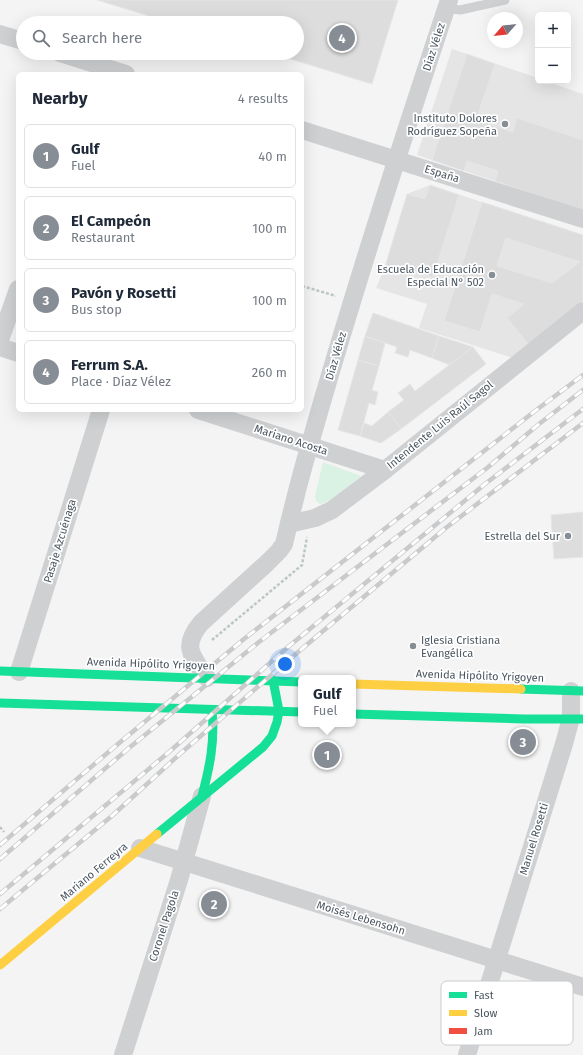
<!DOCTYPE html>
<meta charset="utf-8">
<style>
:root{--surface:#fff;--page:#f6f6f7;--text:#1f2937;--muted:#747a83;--line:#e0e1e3;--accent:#868d94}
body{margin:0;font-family:"Fira Sans",sans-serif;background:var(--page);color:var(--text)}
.controls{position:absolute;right:12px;top:12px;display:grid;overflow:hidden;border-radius:6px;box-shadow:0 4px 16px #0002}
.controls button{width:36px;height:36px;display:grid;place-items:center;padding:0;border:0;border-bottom:1px solid var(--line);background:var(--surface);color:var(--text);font:20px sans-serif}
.compass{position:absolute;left:487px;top:12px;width:36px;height:36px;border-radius:50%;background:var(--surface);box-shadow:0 4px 16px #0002;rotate:242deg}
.you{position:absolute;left:285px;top:664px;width:14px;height:14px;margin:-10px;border:3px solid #fff;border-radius:50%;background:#1a73e8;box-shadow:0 0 0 6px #1a73e833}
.badge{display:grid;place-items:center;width:26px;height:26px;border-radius:50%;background:var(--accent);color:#fff;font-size:13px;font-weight:700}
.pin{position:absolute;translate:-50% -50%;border:2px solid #fff;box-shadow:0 1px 4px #0006}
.popup{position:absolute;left:298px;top:675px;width:58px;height:52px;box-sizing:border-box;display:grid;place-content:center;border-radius:6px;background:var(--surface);filter:drop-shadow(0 1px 3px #0005);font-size:13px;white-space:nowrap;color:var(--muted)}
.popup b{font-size:15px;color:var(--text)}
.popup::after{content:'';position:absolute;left:50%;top:100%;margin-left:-8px;border:8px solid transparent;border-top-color:var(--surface)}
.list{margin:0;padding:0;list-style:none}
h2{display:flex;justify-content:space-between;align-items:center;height:52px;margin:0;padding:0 16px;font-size:17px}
h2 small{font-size:13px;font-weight:400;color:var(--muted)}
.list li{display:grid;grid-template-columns:26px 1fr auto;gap:12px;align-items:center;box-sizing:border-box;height:64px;margin:0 8px 8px;padding:0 8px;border:1px solid var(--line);border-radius:6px}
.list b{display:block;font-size:15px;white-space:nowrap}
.list p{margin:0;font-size:13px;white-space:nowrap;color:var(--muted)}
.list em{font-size:13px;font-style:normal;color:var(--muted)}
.icon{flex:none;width:22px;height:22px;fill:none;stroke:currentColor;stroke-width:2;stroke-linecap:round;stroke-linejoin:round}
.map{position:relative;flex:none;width:583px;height:1055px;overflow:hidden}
.search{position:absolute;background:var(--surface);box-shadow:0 4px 16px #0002;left:16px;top:16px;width:288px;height:44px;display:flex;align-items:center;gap:10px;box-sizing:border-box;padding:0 14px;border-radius:22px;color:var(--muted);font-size:15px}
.panel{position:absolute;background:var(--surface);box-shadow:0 4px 16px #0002;left:16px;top:72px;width:288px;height:340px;border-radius:6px}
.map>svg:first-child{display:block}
</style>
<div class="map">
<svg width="583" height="1055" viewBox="0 0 583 1055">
<rect width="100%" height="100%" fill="#f4f4f4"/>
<g fill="#e6e5e6">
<path d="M452,49l86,29v3h7l38,13v117l-166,-56z"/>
<path d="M430,185l153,50v66l-70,57 -94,-30 8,-24 -51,-16 8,-18 23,-76z"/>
</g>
<path fill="#d9f2e3" d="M323,462l38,14 -30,24 -11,4 -4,-3 -1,-5z"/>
<g fill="#ddddde" stroke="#e5e6e7" fill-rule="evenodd">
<path d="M97,0h301l-26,84 -101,-31h26v-30h-125z"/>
<path d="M467,54l28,10 -17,50 11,4 -1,6 25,8 4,-14 66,22v71l-88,-30 3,-10 -31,-10 -3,10 -32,-11z"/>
<path d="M430,185l29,10 -26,82 -27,-8 -3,7 -19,-6 23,-76 18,5z"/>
<path d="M482,202l101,33v66l-54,44 -22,-27 17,-14 -32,-10 -12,38 -36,-11zM506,238l74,24 -28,21 -55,-17z"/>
<path d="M373,313l66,23 -7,22 -22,-8 -2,7 -13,-4 2,-6 -32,-11z"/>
<path d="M365,336l20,7 -6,23 -21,-6z"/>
<path d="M439,336l34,11 -23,18 -18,-7z"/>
<path d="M473,347l13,17 -85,65 -13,-17 16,-12 -6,-7 12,-9 5,7z"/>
<path d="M358,360l21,6 -7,24 6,2 -3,13 -6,-2 -9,33 -22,-6z"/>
<path d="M388,412l13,17 -20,14 -21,-7 4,-13 8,3z"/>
<path d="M583,512v45l-29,2 -3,-44z"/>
</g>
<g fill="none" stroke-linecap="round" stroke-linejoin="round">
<g stroke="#bcc7c4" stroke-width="2.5" stroke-dasharray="3 2" stroke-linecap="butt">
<path d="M302,286l34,10"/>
<path d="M212,640l90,-75 5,-28"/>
<path d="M0,827l4,5"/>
</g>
<path stroke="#ced0d2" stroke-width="9" d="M446,8l14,2 45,-10"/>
<g stroke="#ced0d2" stroke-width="18">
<path d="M0,34l23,7"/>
<path d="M60,53l66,21"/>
<path d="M302,130l281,89"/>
<path d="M0,340l18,-51"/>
<path d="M0,347l18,6"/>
<path d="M198,410l187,60"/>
<path d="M289,524l26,-6 17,-8 53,-40 198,-159"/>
<path d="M19,672l82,-262"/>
<path d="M207,678c-15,-22 -26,-31 -6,-55l66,-60 12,-12 5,-7c8,-34 16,-67 26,-100 42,-149 90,-297 139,-444"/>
<path d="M140,848l443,139"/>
<path d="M123,1055l56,-175 23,-84"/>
<path d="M467,1055l97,-311 7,-26v-27"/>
</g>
<g stroke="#16e098" stroke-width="9">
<path d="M0,671l301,11"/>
<path d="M521,689l62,2"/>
<path d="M0,703l301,9"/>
<path d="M353,714l171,5h59"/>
<path d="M202,796c8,-30 13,-55 10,-86"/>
<path d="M157,834l106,-87 9,-11 5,-14 2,-11 -6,-31"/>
</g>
<g stroke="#ffcf43" stroke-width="9">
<path d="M353,684l168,5"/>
<path d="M0,965l157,-131"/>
</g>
<defs>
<g id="rail">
<path d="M0,845l112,-96 132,-110 291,-228 48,-36"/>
<path d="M0,859l129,-111 130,-106 228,-174 52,-44 44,-34"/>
<path d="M0,894l169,-142 119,-105 197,-163 98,-75"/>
<path d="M0,909l113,-94 68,-62 123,-106 143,-120 136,-104"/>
</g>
</defs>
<use href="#rail" stroke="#c9cacc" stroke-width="4.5"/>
<use href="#rail" stroke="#fff" stroke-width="3" stroke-dasharray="9" stroke-linecap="butt"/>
</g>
<g fill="#868d94" stroke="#fff" stroke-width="1.5">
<circle cx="505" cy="124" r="4"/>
<circle cx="492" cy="275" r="4"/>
<circle cx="568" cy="536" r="4"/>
<circle cx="413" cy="646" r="4"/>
</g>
<g text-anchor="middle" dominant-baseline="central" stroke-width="3.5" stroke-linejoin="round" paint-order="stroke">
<g font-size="11" fill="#4a5661" stroke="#fff">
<text transform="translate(434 47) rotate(-72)">Díaz Vélez</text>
<text transform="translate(442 174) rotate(17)">España</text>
<text transform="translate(336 356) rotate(-74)">Díaz Vélez</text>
<text transform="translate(440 425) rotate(-39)">Intendente Luis Raúl Sagol</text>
<text transform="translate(291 440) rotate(18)">Mariano Acosta</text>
<text transform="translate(60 541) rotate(-73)">Pasaje Azcuénaga</text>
<text transform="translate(151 664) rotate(2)">Avenida Hipólito Yrigoyen</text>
<text transform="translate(480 676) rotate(2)">Avenida Hipólito Yrigoyen</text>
<text transform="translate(534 839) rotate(-73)">Manuel Rosetti</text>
<text transform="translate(94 872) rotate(-40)">Mariano Ferreyra</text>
<text transform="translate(361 918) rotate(17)">Moisés Lebensohn</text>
<text transform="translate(164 926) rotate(-72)">Coronel Pagola</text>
</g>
<g font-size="11" fill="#4a5661" stroke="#fff" text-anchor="end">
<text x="497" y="118">Instituto Dolores<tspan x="497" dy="13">Rodríguez Sopeña</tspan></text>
<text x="484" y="269">Escuela de Educación<tspan x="484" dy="13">Especial N° 502</tspan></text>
<text x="560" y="536">Estrella del Sur</text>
<text x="421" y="640" text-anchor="start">Iglesia Cristiana<tspan x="421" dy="13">Evangélica</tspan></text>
</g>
</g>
<rect x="441" y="981" width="132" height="64" rx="6" fill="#fff" stroke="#c9ccd0" stroke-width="1"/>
<rect x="449" y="992" width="18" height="6" fill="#16e098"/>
<rect x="449" y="1010" width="18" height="6" fill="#ffcf43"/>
<rect x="449" y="1028" width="18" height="6" fill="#f24e42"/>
<g font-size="11" fill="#4a5661">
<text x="474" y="999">Fast</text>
<text x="474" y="1017">Slow</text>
<text x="474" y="1035">Jam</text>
</g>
</svg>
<div class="controls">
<button>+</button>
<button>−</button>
</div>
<svg class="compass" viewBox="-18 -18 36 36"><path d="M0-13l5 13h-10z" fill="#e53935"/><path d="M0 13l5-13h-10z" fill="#747a83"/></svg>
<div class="you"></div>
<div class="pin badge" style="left:327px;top:755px">1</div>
<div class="popup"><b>Gulf</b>Fuel</div>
<div class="pin badge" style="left:214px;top:904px">2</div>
<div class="pin badge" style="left:523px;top:742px">3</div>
<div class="pin badge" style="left:342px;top:38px">4</div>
<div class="search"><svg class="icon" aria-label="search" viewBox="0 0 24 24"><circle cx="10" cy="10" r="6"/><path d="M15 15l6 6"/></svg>Search here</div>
<section class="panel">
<h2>Nearby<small>4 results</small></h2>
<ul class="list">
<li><span class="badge">1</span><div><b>Gulf</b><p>Fuel</p></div><em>40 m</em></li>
<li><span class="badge">2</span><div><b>El Campeón</b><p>Restaurant</p></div><em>100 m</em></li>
<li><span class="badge">3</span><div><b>Pavón y Rosetti</b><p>Bus stop</p></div><em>100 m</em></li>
<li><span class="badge">4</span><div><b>Ferrum S.A.</b><p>Place · Díaz Vélez</p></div><em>260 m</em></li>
</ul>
</section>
</div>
